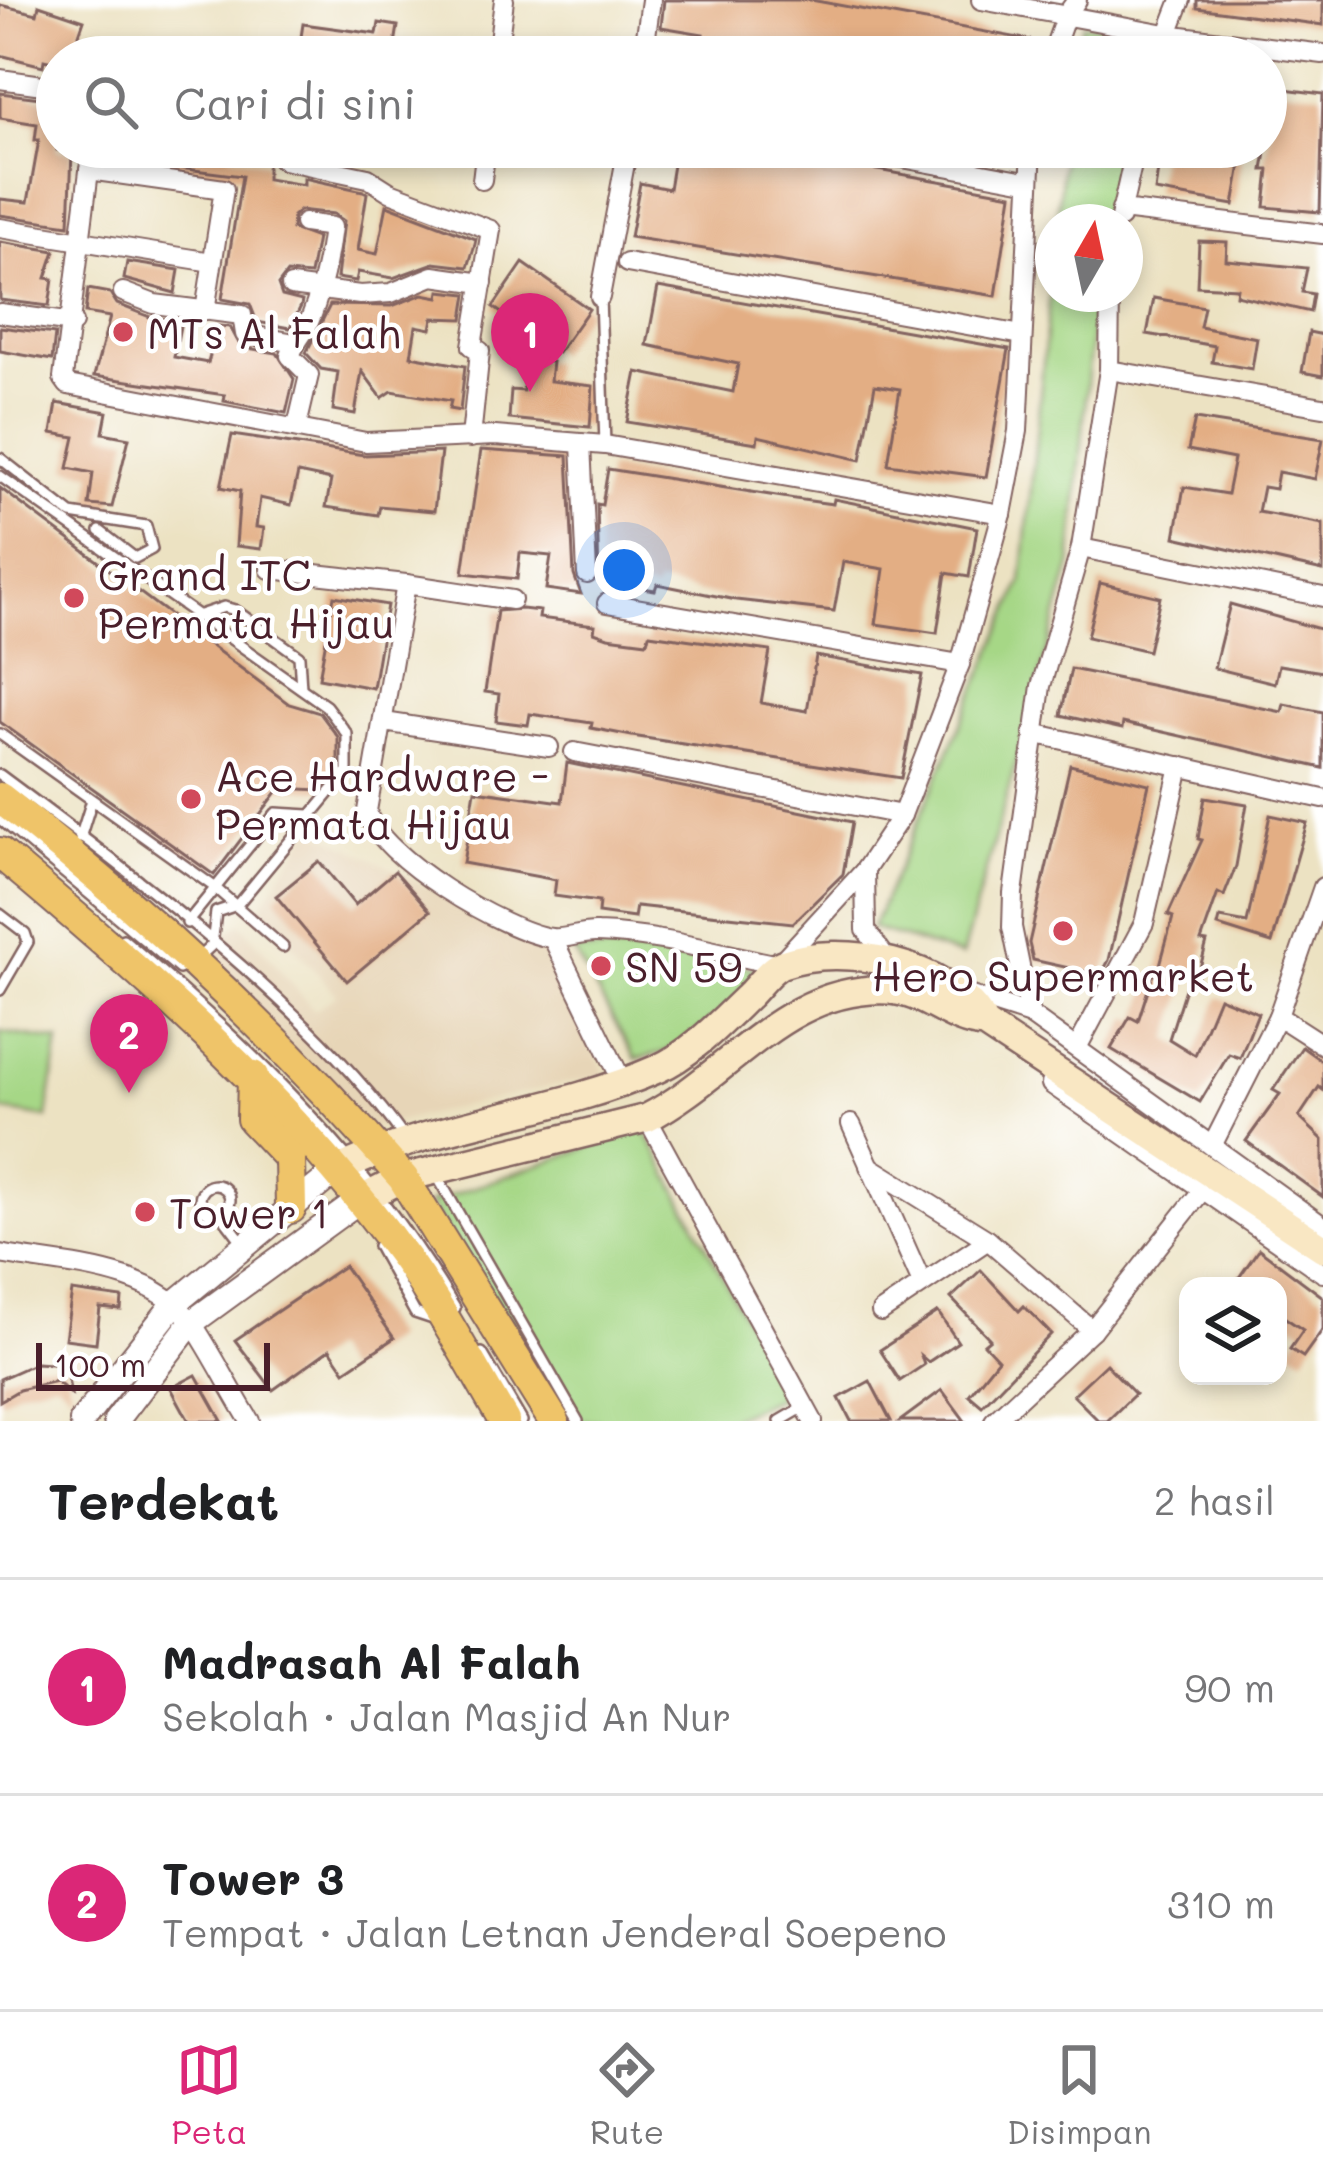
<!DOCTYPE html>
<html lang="id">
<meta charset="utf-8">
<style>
:root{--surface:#fff;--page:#f2f2f2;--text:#202124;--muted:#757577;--line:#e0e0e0;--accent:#db2777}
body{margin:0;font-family:Mali,sans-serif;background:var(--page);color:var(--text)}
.controls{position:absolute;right:36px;bottom:36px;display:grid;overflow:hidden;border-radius:24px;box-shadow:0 6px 18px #0003}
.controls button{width:108px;height:108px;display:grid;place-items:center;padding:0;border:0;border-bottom:3px solid var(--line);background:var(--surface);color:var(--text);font:60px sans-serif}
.compass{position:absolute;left:1035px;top:204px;width:108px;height:108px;border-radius:50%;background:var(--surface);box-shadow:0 6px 18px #0003;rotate:9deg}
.scale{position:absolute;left:36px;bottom:30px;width:234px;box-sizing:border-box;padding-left:12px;border:6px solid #4a1f2b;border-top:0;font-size:33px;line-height:42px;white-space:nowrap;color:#4a1f2b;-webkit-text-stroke:9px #fff;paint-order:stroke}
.you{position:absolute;left:624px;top:570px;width:42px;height:42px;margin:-30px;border:9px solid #fff;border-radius:50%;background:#1a73e8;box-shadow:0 0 0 18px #1a73e833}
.badge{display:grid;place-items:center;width:78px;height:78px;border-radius:50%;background:var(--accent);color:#fff;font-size:39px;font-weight:700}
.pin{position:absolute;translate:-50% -99px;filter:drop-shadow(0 3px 6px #0008)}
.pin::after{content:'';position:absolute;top:63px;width:42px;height:36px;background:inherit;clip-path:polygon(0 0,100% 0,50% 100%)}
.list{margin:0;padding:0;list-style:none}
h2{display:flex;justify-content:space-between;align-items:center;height:156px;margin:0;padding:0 48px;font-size:51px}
h2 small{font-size:39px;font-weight:400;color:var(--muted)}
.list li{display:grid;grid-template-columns:78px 1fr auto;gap:36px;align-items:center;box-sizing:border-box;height:216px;padding:0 48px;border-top:3px solid var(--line)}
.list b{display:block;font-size:45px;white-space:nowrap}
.list p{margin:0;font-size:39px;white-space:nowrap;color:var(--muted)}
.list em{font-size:39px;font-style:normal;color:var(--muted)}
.icon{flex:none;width:66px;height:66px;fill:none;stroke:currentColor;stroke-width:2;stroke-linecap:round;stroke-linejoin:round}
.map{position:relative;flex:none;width:1323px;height:1421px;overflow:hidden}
.search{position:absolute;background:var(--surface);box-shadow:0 6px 18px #0003;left:36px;right:36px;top:36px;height:132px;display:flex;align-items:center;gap:30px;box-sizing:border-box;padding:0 42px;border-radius:66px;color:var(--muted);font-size:45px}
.sheet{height:588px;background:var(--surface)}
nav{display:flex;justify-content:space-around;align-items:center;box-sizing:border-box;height:168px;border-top:3px solid var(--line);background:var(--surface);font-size:33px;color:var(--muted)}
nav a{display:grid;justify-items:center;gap:6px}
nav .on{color:var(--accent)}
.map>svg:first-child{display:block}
</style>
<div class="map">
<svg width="1323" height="1421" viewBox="0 0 1323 1421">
<rect width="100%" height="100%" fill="#fff"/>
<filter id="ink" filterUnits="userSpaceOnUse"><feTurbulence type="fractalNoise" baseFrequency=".00833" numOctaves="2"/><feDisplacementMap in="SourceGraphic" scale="24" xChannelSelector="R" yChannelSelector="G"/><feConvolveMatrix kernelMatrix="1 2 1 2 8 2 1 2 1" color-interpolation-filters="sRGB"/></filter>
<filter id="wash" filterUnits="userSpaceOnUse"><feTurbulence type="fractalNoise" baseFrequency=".004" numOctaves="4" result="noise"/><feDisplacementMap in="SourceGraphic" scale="48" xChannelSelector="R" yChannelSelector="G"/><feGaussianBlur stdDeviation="2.7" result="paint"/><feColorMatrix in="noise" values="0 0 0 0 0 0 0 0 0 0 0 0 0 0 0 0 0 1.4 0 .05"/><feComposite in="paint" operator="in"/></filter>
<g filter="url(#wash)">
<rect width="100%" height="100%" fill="#ece2c2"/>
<path fill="#e7d5b7" d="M311,827l234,122 60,125 -233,53 -162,-156 13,-37 18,-11 73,88 23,-16 -77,-87z"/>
<g fill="#a6d786" stroke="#787b58" stroke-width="3">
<path d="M1082,24l68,9 -6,24h-67z"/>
<path d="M1064,147h58l-17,75h-52v72h42l-24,272 -109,390 -90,-28 150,-346z"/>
<path d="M573,950h118l78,23 -92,76 -41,10z"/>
<path d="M0,1032l59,9 -12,77 -47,-8z"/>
<path d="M644,1128l141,266 -61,27h-164l-131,-218z"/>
</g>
<g id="blocks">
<g fill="#e3ae84">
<path d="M664,0h147l219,40 -3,17h-328l4,-23 -42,-7z"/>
<path d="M1197,0h126v25l-126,-17z"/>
<path d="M0,5l37,9 2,-9 45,15 -13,37h-14v6l-13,-3 -1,6 -43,-11z"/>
<path d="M379,23l19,3 -5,30 -27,-5 -1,6h-67l5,-33 74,10z"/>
<path d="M1277,88l46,6 -3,118 -55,-5 4,-37h-6z"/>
<path d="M0,93l57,7v50l15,2 -3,73 -69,-10v-16l28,3 11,-62h-4l2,-16 -37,-6z"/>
<path d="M116,147h114l-2,8 39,8v16l37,6v-7l59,13 4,2 -9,57 19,4 10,-49 89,34 -2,9 -6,19 -34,-4 -41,15 -35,-6 -2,9 -19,-3 7,-57 -10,-7 -34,-4 -7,6 -1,13 25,9 -7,37 -23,-2 -9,12 4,11 20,5 -1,5 -11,22 -33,-6 -7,-18 -28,-5 20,-123 -128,-16z"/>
<path d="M676,147h134l20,3 20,15 162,29 -16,102 -366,-59 10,-54 29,6z"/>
<path d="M1161,147h31l50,12 -8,46 -79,-14z"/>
<path d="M1199,241l28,1 -1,18 81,8 -5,24 11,2 -3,18 -74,-17 1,-7 -40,-2z"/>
<path d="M0,242l55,9 -9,27 7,1 -4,27 -49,-6z"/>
<path d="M127,262l52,8 -4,23 -51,-14z"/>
<path d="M523,263l66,46 -31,44 -65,-46z"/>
<path d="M658,287l351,62 -23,128 -98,-13 12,-75 -25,-4 -14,75 -103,-24 -1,7 -130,-21 10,-50 96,20 5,-28 -91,-19z"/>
<path d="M88,289l22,4 7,11 33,13 31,4 -7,36 34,6 10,-37 12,1 11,20 36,6 17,26 -8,34 -62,-12 1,-6 -131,-19 16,-59 -25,-4z"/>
<path d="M440,291l27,3 -4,25 -30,-1 -2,11 -15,-3 -5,30 54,10 -5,45 -11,-2 2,-8 -59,-10 -10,7 -20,-27 -7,43 -22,-4 5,-38 -17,-3 -15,-16 24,-48 62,1 31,-12 16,3z"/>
<path d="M1154,298l50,9 -4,20 57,11 -5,31 -40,-7 3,-16 -68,-12z"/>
<path d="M0,327l55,7 -3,26 -52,-9z"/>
<path d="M1309,332l14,3v41l-21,-4z"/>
<path d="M526,359l26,3 -2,19 43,5 -3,41 -81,-8 2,-29 12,1z"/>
<path d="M57,403l50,9 -4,21 26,5 -17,69 -23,-2 4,-32 -25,-5 7,-31 -23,-4z"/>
<path d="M1195,419l128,20 -8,40 -37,-7 -3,17 -12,-2 -5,25 65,12v47l-148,-34 9,-50 43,7 7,-35 -46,-9z"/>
<path d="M232,435l132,20 77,-3 -7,59 -54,-5 -2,9 -52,-8 5,-27 -33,-7 -7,32 -31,-7 -4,29 8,1 -3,21 -25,-3 4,-55 -19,-4z"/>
<path d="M481,450l87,6 6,119 7,19 -35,-5 5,-33 -31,-3 -3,26 -54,-6z"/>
<path d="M608,469l187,30 38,5 1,-5 143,29 -8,49 -23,-4 -9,60 -61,-9 8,-55 -41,-7 -9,49 -98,-11 -79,-16 -2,6 -56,-9 -2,-77 5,1z"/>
<path d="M0,488l289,216 31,9 18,24v32l-18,21 -40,-2 -66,87 -214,-153z"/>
<path d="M1100,583l60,14 -12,54 -61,-14z"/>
<path d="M334,596l53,9 -14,83 -54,-10z"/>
<path d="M1230,604l93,26v42l-44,-7 -4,18 -61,-15z"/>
<path d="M522,609l18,2 -1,7 56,7 -1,7 14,5 39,5 2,-8 121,17 -9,52 46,8 9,-55 106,19 -21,103 -269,-42 -41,-8 1,-5 -62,-9 -2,11 -32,-4 3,-27 -14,-2 12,-81z"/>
<path d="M1071,669l211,43 2,-8 39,8v56l-200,-45 -1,6 -61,-14z"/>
<path d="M567,763l285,59 -9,52 -50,49 -157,-17 -2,12 -36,-5 1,-11 -45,-6 2,-16 -93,-17 12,-73 87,12z"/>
<path d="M1070,765l79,19 -40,176 -8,15 -68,-15 -4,-17z"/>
<path d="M1205,797l42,7 -11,62 -12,30 -6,-3 -17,48 6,1 -9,33 -8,-2 -21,66 26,16 24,-58 39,16 -18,45 -11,-4 -29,48 -89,-53 19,-32 8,4 15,-47 4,2 16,-59 -5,-2 34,-75 -4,-1z"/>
<path d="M1270,815l37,8 -35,120 -54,-17 2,-8 27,5z"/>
<path d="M319,861l36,44 40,-34 35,40 -83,70 -71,-85z"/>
<path d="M1302,1047l21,15v28l-4,-3 -20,30 24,23v57l-77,-56 34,-47 -7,-4z"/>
<path d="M1259,1249l64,48v32l-20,28 -13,-8 13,-19 -25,-17v-27h-45z"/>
<path d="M344,1266l50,72 -49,33 -15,-22 -57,41 -38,-50z"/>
<path d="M981,1270l38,41 5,-5 27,28 -69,72 -13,-11 29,-36 -14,-15 6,-5 -39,-41z"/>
<path d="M72,1291l50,7 -1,12 -21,-2 -4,35 -31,-4z"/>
<path d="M938,1312l20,30 -30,20 -7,-6 3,9 -24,16 -20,-31z"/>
<path d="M36,1363l29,2 6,29 -15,-13 -37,9 -19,11v-22z"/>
<path d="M1106,1364l29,30 -28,27h-8l-26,-26z"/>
<path d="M196,1375l26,46h-33l-18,-33z"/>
<path d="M870,1381l21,40h-40l-12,-23z"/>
<path d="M942,1390l23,31h-65z"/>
</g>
</g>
</g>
<g filter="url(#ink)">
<use href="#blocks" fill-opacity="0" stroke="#836360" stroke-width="3"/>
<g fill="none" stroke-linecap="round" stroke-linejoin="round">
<defs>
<g id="service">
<path d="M600,297l5,148"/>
<path d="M0,458l71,56 75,12 6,23 -17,9 -35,-27"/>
<path d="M0,476l326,230 21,28v38l-110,133 -21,7 -4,33 -15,14"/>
<path d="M194,617l30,-10 11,3 64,46 2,32"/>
<path d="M0,734l213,152 70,61"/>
<path d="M0,775c131,97 312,233 406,365"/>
<path d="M0,819l179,150"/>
<path d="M80,838l11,-35"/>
<path d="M0,914l25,19 3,9 -28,48"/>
<path d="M187,923l89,-110 34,2"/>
<path d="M123,939c129,109 246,223 332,369"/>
<path d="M437,1176l141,245"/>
<circle cx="215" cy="1200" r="15"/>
<path d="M221,1214l23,30"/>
<path d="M378,1246l37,67 24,8"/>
<path d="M482,1353l40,68"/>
<path d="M780,1421l24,-14"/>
</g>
<g id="minor">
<path d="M981,0l185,34 157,20"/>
<path d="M497,57l7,-57"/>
<path d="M643,57l8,-57"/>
<path d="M1051,57l15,-42 11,-15"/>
<path d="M1159,57l22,-57"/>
<path d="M0,79l57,8"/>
<path d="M92,147l-29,231 5,7 298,57 129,-6 110,9 397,69"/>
<path d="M271,147l12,13 85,18 22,14 101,38 -19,116 8,5 -9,87"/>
<path d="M843,147l183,34"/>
<path d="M89,170l135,19 -19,122"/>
<path d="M482,180l4,-33"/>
<path d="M1121,210l202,24"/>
<path d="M1120,218l16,-71"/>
<path d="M0,228l212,34"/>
<path d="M627,263l395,72"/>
<path d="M291,286l69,9 31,-2 42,-17 50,7"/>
<path d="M123,292l31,12 88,11 3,19 50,9"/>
<path d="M600,297l28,-150"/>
<path d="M0,313l73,10"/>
<path d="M1109,370l214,37"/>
<path d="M297,426l12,-51 -19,-19c5,-14 14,-22 19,-34 13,-31 19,-61 23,-95l-28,-4"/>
<path d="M581,443l6,131"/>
<path d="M1081,548l242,49"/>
<path d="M270,569l136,15"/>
<path d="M512,600l-106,-16 -39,227c11,46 137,120 184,127 14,2 31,-6 46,-5 62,2 121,20 181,32l87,-95 37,-55 58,-151 42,-150 16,-83 14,-284"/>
<path d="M607,603l353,61"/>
<path d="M384,722l165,25"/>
<path d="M1033,733l290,66"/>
<path d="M574,752l328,63"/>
<path d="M865,870l1,60 21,29"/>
<path d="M553,939l69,142"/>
<path d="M962,993l68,22 293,211"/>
<path d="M1030,1015l-18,-88 1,-34 28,-207 40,-138 28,-178 1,-76"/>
<path d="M1278,1016l45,29"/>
<path d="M1077,1048l67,-125 36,-157"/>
<path d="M1051,1084l272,189"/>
<path d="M647,1118l166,303"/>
<path d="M851,1124l71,159"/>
<path d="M1212,1146l66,-130 45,-129"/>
<path d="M869,1166l119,74"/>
<path d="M0,1254c62,12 152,12 192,69 21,31 38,66 58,98"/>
<path d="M881,1312l107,-72 104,90"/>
<path d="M994,1421l98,-91 112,-142"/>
</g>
<g id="tertiary">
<path d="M82,1421l92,-117 162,-133"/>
<path d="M116,1421l75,-98 169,-123"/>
</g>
<g id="secondary">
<path d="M336,1171c101,-51 217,-56 321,-102 33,-14 66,-49 92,-74 10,-10 21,-26 33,-31 60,-22 166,-1 200,56"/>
<path d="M360,1200l43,-22 244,-60c83,-43 139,-133 242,-128 36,2 60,32 95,34l339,224"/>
</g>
<g id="primary">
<path d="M0,798c145,113 282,241 403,380l151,243"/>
<path d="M0,853c148,124 290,247 405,405 37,51 67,109 99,163"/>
<path d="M253,1076l-1,43 38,40 1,49"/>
</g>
</defs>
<use href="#service" stroke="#836360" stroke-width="14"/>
<use href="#minor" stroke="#836360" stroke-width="22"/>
<use href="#tertiary" stroke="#836360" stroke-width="28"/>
<use href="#secondary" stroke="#836360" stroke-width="32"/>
<use href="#primary" stroke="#836360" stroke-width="34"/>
<use href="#service" stroke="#fff" stroke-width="9"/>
<use href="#minor" stroke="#fff" stroke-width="18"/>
<use href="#tertiary" stroke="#fff" stroke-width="24"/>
<use href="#secondary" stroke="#f9e7c3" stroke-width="27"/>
<use href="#primary" stroke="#efc469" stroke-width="30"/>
</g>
</g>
<g fill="#d1495b" stroke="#fff" stroke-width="4.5">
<circle cx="123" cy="332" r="12"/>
<circle cx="74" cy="598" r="12"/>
<circle cx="191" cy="799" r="12"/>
<circle cx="1063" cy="931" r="12"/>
<circle cx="601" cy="966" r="12"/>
<circle cx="145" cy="1212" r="12"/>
</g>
<g text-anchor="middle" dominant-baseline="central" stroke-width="9" stroke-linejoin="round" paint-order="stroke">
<g font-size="42" fill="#4a1f2b" stroke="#fff" text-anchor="start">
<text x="147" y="332">MTs Al Falah</text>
<text x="98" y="574">Grand ITC<tspan x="98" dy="48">Permata Hijau</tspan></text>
<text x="215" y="775">Ace Hardware -<tspan x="215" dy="48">Permata Hijau</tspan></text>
<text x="625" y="966">SN 59</text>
<text x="1063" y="975" text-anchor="middle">Hero Supermarket</text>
<text x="169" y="1212">Tower 1</text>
</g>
</g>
</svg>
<div class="controls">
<button><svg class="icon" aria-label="layers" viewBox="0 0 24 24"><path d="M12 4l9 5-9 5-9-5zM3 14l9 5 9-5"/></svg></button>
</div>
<svg class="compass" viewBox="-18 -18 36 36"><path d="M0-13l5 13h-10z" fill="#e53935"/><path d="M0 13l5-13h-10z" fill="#757577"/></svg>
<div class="scale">100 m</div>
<div class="you"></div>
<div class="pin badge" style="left:530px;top:392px">1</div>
<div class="pin badge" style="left:129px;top:1093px">2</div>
<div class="search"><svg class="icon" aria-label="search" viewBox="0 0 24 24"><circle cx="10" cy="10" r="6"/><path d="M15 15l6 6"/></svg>Cari di sini</div>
</div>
<section class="sheet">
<h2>Terdekat<small>2 hasil</small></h2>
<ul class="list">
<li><span class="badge">1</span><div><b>Madrasah Al Falah</b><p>Sekolah · Jalan Masjid An Nur</p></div><em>90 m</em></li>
<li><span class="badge">2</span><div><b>Tower 3</b><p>Tempat · Jalan Letnan Jenderal Soepeno</p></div><em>310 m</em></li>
</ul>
</section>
<nav>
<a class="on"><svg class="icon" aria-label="map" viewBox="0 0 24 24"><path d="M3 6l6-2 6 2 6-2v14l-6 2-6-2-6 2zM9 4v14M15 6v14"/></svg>Peta</a>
<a><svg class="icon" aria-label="directions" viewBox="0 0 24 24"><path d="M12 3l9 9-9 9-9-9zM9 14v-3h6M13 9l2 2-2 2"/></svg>Rute</a>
<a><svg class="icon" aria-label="saved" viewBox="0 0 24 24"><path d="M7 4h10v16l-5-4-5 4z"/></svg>Disimpan</a>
</nav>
